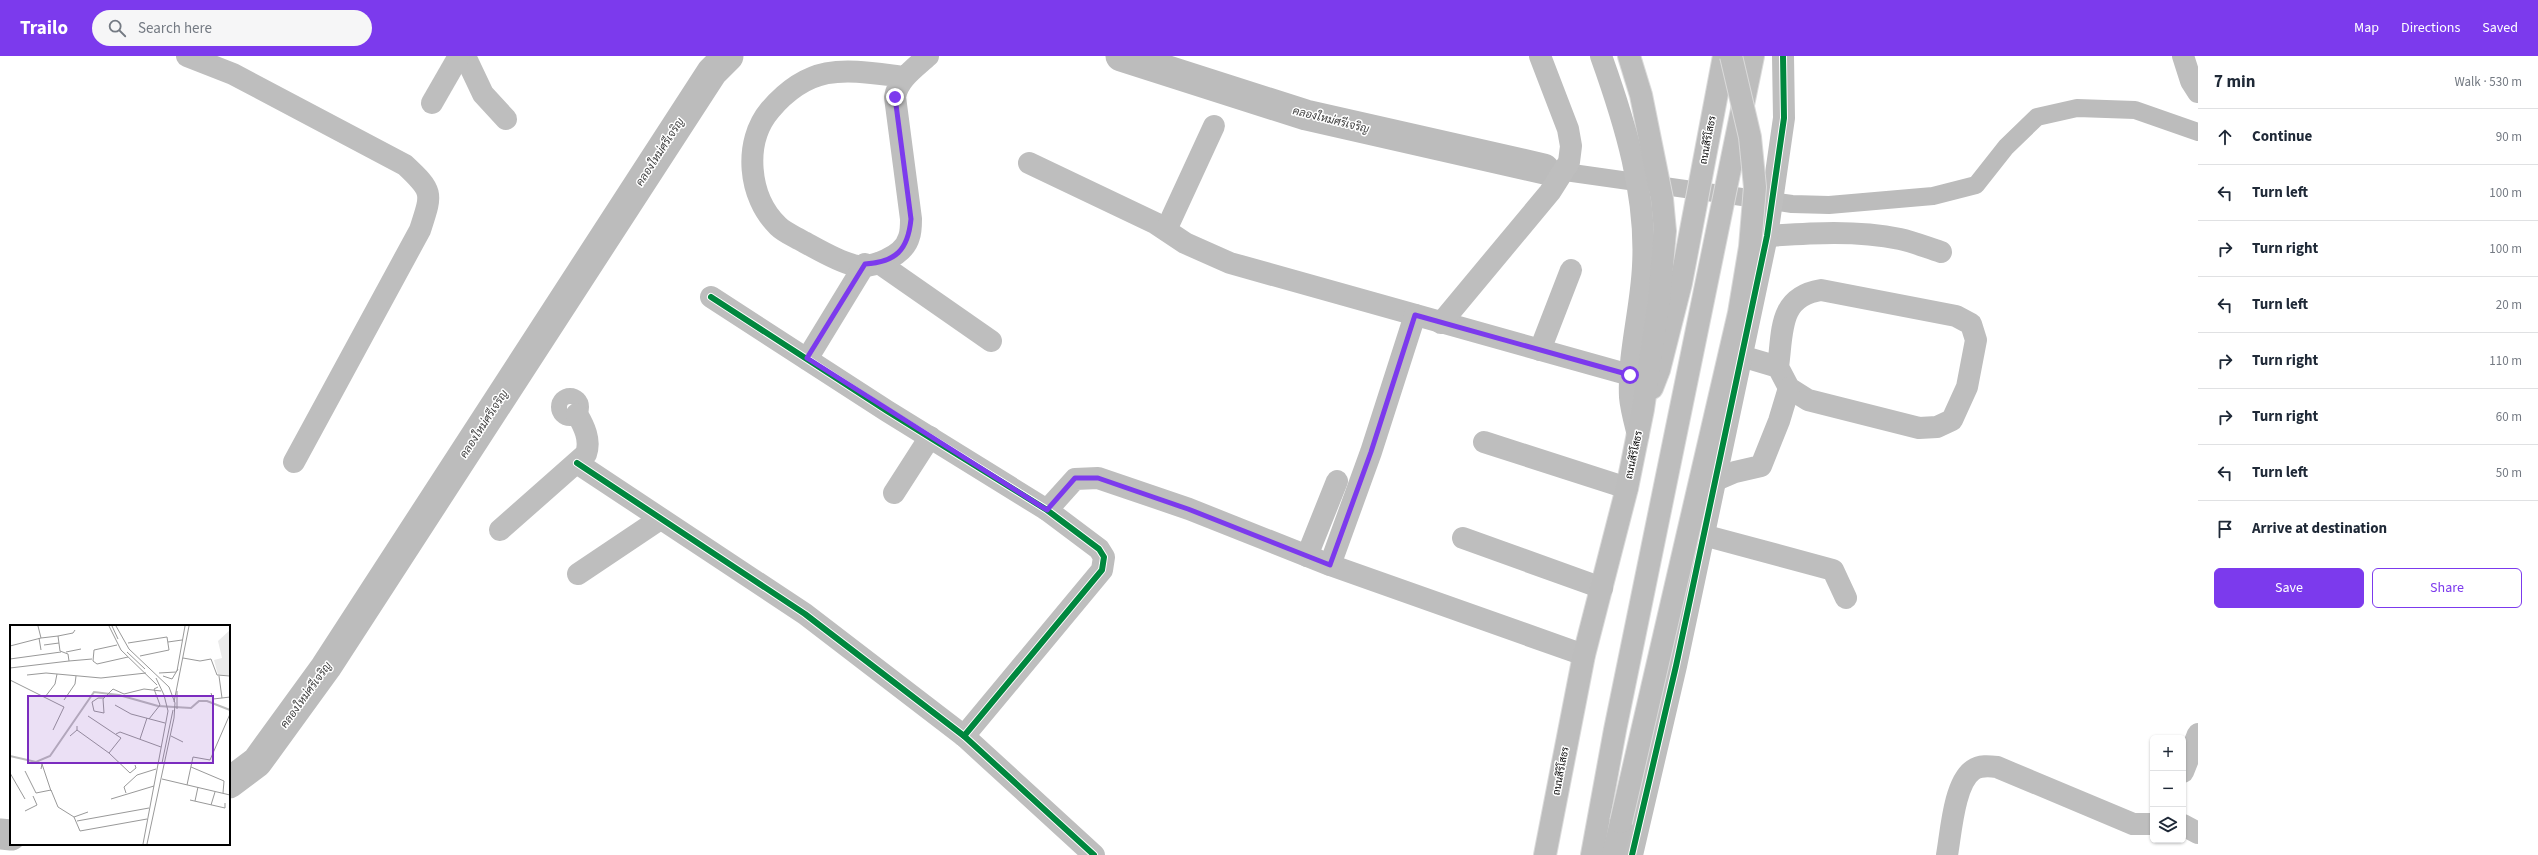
<!DOCTYPE html>
<meta charset="utf-8">
<style>
:root{--surface:#fff;--page:#f6f6f7;--text:#1f2937;--muted:#747a83;--line:#e0e1e3;--accent:#7c3aed}
body{margin:0;font-family:"Source Sans 3",Sarabun,sans-serif;background:var(--page);color:var(--text)}
.controls{position:absolute;right:12px;bottom:12px;display:grid;overflow:hidden;border-radius:6px;box-shadow:0 1px 3px #0004}
.controls button{width:36px;height:36px;display:grid;place-items:center;padding:0;border:0;border-bottom:1px solid var(--line);background:var(--surface);color:var(--text);font:20px sans-serif}
.stop{position:absolute;width:12px;height:12px;margin:-9px;border:3px solid #7c3aed;border-radius:50%;background:#fff}
.stop.end{background:#7c3aed;border-color:#fff;box-shadow:0 1px 4px #0008}
.list{margin:0;padding:0;list-style:none}
h2{display:flex;justify-content:space-between;align-items:center;height:52px;margin:0;padding:0 16px;font-size:17px}
h2 small{font-size:13px;font-weight:400;color:var(--muted)}
.list li{display:grid;grid-template-columns:26px 1fr auto;gap:12px;align-items:center;box-sizing:border-box;height:56px;padding:0 16px;border-top:1px solid var(--line)}
.list b{display:block;font-size:15px;white-space:nowrap}
.list em{font-size:13px;font-style:normal;color:var(--muted)}
.actions{display:flex;gap:8px;padding:12px 16px}
.actions a{flex:1;padding:9px 0;border:1px solid var(--accent);border-radius:6px;text-align:center;font-size:14px;color:var(--accent)}
.actions .main{background:var(--accent);color:#fff}
.icon{flex:none;width:22px;height:22px;fill:none;stroke:currentColor;stroke-width:2;stroke-linecap:round;stroke-linejoin:round}
.map{position:relative;flex:none;width:2198px;height:799px;overflow:hidden}
header{display:flex;align-items:center;gap:24px;box-sizing:border-box;height:56px;padding:0 20px;background:var(--accent);color:#fff}
header strong{font-size:19px}
nav{display:flex;gap:22px;margin-inline-start:auto;font-size:14px}
.search{width:280px;height:36px;background:var(--page);display:flex;align-items:center;gap:10px;box-sizing:border-box;padding:0 14px;border-radius:22px;color:var(--muted);font-size:15px}
main{display:flex}
aside{flex:1;background:var(--surface)}
.map>svg:first-child{display:block}
</style>
<header>
<strong>Trailo</strong>
<div class="search"><svg class="icon" aria-label="search" viewBox="0 0 24 24"><circle cx="10" cy="10" r="6"/><path d="M15 15l6 6"/></svg>Search here</div>
<nav><a>Map</a><a>Directions</a><a>Saved</a></nav>
</header>
<main>
<div class="map">
<svg width="2198" height="799" viewBox="0 0 2198 799">
<rect width="100%" height="100%" fill="#fff"/>
<g fill="none" stroke-linecap="round" stroke-linejoin="round">
<path stroke="#bcbcbc" stroke-width="18" d="M1544,113l248,35 37,1 104,-9 43,-11 30,-38 31,-30 40,-9 58,2 63,22"/>
<g stroke="#bcbcbc" stroke-width="31">
<path d="M1121,0l185,59 238,54"/>
<path d="M229,727l28,-21 69,-95 386,-595 16,-16"/>
<path d="M0,778l11,1"/>
</g>
<defs>
<g id="major">
<path d="M1652,332l7,-18 22,-87 43,-227"/>
<path d="M1592,799l23,-125 138,-674"/>
</g>
<g id="highway">
<path d="M1545,799l39,-200 43,-167 16,-79 16,-108 6,-70 -3,-32 -21,-104 -12,-39"/>
<path d="M1613,799l8,-33"/>
</g>
</defs>
<use href="#major" stroke="#dbdbdb" stroke-width="24"/>
<use href="#highway" stroke="#dbdbdb" stroke-width="24"/>
<g stroke="#bebebe" stroke-width="22">
<path d="M187,0l46,18 172,91c29,27 27,28 15,65l-126,232"/>
<path d="M465,0l18,38 23,25"/>
<path d="M1601,0c24,67 46,139 42,210 -2,44 -15,87 -13,131 1,12 5,26 8,38"/>
<path d="M2183,0l8,25 7,11"/>
<path d="M905,21c-58,-7 -93,-16 -135,33 -27,32 -22,87 8,116 7,7 18,11 26,16 15,8 33,19 49,23 18,5 51,-9 56,-28 2,-5 2,-12 2,-18l-16,-122c3,-18 20,-29 33,-41"/>
<path d="M432,47l27,-47"/>
<path d="M1029,107l126,60 30,20 45,20 400,112"/>
<path d="M1166,174l48,-104"/>
<path d="M1767,180c44,-3 90,-6 133,3 14,3 28,9 41,13"/>
<path d="M879,207l112,78"/>
<path d="M711,241l176,114 160,99 52,39 5,8 -2,13 -138,166"/>
<path d="M1441,267l109,-131 19,-30 2,-16 -3,-17 -28,-73"/>
<path d="M1540,294l31,-80"/>
<path d="M1741,300l37,11 11,21 19,12 111,28 18,-1 15,-7 15,-33 9,-47 -5,-16 -15,-8 -135,-26c-43,7 -38,41 -43,77"/>
<path d="M807,303l58,-95"/>
<circle cx="570" cy="351" r="8"/>
<path d="M1484,386l143,46"/>
<path d="M577,407l228,151 159,122 130,119"/>
<path d="M1714,425l21,-9 26,-6 18,-45 10,-33"/>
<path d="M894,437l36,-56"/>
<path d="M1047,454l28,-31 23,-1 91,31 141,56 254,90"/>
<path d="M500,474l86,-76c5,-14 -2,-28 -9,-40"/>
<path d="M1703,479l130,35 13,28"/>
<path d="M1463,482l139,50"/>
<path d="M1307,500l30,-75"/>
<path d="M1330,509l41,-113 44,-137"/>
<path d="M578,518l82,-55"/>
<path d="M2183,716l15,-38"/>
<path d="M2183,769l15,8"/>
<path d="M1632,799l44,-189 91,-430 17,-118 -1,-62"/>
<path d="M1947,799c4,-22 7,-72 26,-85 7,-5 16,-4 24,-3l136,57h20"/>
</g>
<use href="#major" stroke="#bdbdbd" stroke-width="22"/>
<use href="#highway" stroke="#bdbdbd" stroke-width="22"/>
<defs>
<path id="highway-bridge" d="M1621,766l118,-509 11,-66 5,-60 -5,-50 -19,-81"/>
</defs>
<use href="#highway-bridge" stroke="#dbdbdb" stroke-width="24" stroke-linecap="butt"/>
<use href="#highway-bridge" stroke="#bdbdbd" stroke-width="22"/>
<defs>
<g id="cycleway">
<path d="M711,241l176,114 160,99 52,39 5,8 -2,13 -138,166"/>
<path d="M577,407l228,151 159,122 130,119"/>
<path d="M1632,799l44,-189 91,-430 17,-118 -1,-62"/>
</g>
</defs>
<use href="#cycleway" stroke="#fff" stroke-width="8"/>
<use href="#cycleway" stroke="#00873e" stroke-width="6"/>
</g>
<g fill="none" stroke-linecap="round" stroke-linejoin="round">
<path stroke="#7c3aed" stroke-width="5" d="M895,41l16,122c-3,31 -15,43 -46,45l-58,94 240,152 28,-32h23l90,31 142,56 41,-113 44,-137 215,60"/>
</g>
<g text-anchor="middle" dominant-baseline="central" stroke-width="3" stroke-linejoin="round" paint-order="stroke">
<g font-size="10" fill="#000" stroke="#fff">
<text transform="translate(1708 84) rotate(-79)">ถนนสิริโสธร</text>
<text transform="translate(1634 399) rotate(-78)">ถนนสิริโสธร</text>
<text transform="translate(1561 715) rotate(-79)">ถนนสิริโสธร</text>
</g>
<g font-size="11" font-style="italic" fill="#404040" stroke="#fff">
<text transform="translate(1331 64) rotate(14)">คลองใหม่ศรีเจริญ</text>
<text transform="translate(660 96) rotate(-57)">คลองใหม่ศรีเจริญ</text>
<text transform="translate(484 368) rotate(-57)">คลองใหม่ศรีเจริญ</text>
<text transform="translate(306 639) rotate(-54)">คลองใหม่ศรีเจริญ</text>
</g>
</g>
<g transform="translate(10 569)">
<rect width="220" height="220" fill="#fff"/>
<path d="M220,5v45h-12l-4,-15 8,-2 -4,-17z" fill="#eaeaea"/>
<path fill="none" stroke="#bcbcbc" stroke-width="2" d="M148,81l33,2 8,-7h8l23,9M0,131l26,6 14,-6 44,-64 25,3 39,11"/>
<path fill="none" stroke="#999" stroke-width="1" d="M28,1l3,12 17,-2 2,15 8,3 1,7 23,-2M99,1l12,24 36,35M102,1l6,13M106,1l13,23 40,38 6,16 -1,15 -27,126M48,11l15,-3 2,-3M29,13l2,12M158,17l14,-2M118,18l39,-6 2,13 -29,6M34,20l15,-2M107,20l-23,5 -1,11 4,3 31,-7M0,21l31,-8M56,27l15,-3M117,27l18,17M173,33l17,3 11,-2 6,16 13,1M0,34l51,-7M0,43l59,-7M167,46l8,-45M149,48l17,-1M17,50l19,-2 55,5 45,-5M153,51l9,3 6,-10M209,51l3,22 8,-1M0,55l54,27 -11,23M167,66v18M201,68l2,6 9,-1M35,72l10,-13 2,-10M94,73h-6l-6,4 2,9 10,2 -1,-14 10,-10 11,5 20,-5 17,2M54,75l11,-16 1,-8M164,77l15,-76M105,80l16,9 34,9M78,91l33,22 -12,15M139,94l11,-14 -6,-16 4,-2M67,105l32,23 21,20 6,-5 -1,-3M106,109l4,-2 41,15M60,111l7,-6v-4M161,111l12,6M130,114l7,-21M152,138l11,-53M181,142l33,14 -1,12M31,144l1,-5 9,27M15,146l11,22 15,-3 7,17 16,10 6,14 67,-12M0,148l15,26M152,154l68,16M177,160l6,-28 17,3 20,-46M116,168l-2,-6 13,-12 19,-6M101,174l43,-13M180,175l35,8v-5M185,176l3,-14M201,180l4,-13M15,186l12,-6 -4,-9M64,192l14,-5M67,196l72,-13M133,219l25,-133 -4,-16 -8,-17"/>
<path fill="#7b2cbf" fill-opacity="0.15" stroke="#7b2cbf" stroke-width="2" d="M18,71h185v67h-185z"/>
<rect width="220" height="220" fill="none" stroke="#000" stroke-width="2"/>
</g>
</svg>
<div class="controls">
<button>+</button>
<button>−</button>
<button><svg class="icon" aria-label="layers" viewBox="0 0 24 24"><path d="M12 4l9 5-9 5-9-5zM3 14l9 5 9-5"/></svg></button>
</div>
<div class="stop" style="left:1630px;top:319px"></div>
<div class="stop end" style="left:895px;top:41px"></div>
</div>
<aside>
<h2>7 min<small>Walk · 530 m</small></h2>
<ul class="list">
<li><svg class="icon" aria-label="ahead" viewBox="0 0 24 24"><path d="M12 20V5M6 11l6-6 6 6"/></svg><div><b>Continue</b></div><em>90 m</em></li>
<li><svg class="icon" aria-label="left" viewBox="0 0 24 24"><path d="M17 20v-9H6M10 6l-5 5 5 5"/></svg><div><b>Turn left</b></div><em>100 m</em></li>
<li><svg class="icon" aria-label="right" viewBox="0 0 24 24"><path d="M7 20v-9h11M14 6l5 5-5 5"/></svg><div><b>Turn right</b></div><em>100 m</em></li>
<li><svg class="icon" aria-label="left" viewBox="0 0 24 24"><path d="M17 20v-9H6M10 6l-5 5 5 5"/></svg><div><b>Turn left</b></div><em>20 m</em></li>
<li><svg class="icon" aria-label="right" viewBox="0 0 24 24"><path d="M7 20v-9h11M14 6l5 5-5 5"/></svg><div><b>Turn right</b></div><em>110 m</em></li>
<li><svg class="icon" aria-label="right" viewBox="0 0 24 24"><path d="M7 20v-9h11M14 6l5 5-5 5"/></svg><div><b>Turn right</b></div><em>60 m</em></li>
<li><svg class="icon" aria-label="left" viewBox="0 0 24 24"><path d="M17 20v-9H6M10 6l-5 5 5 5"/></svg><div><b>Turn left</b></div><em>50 m</em></li>
<li><svg class="icon" aria-label="arrive" viewBox="0 0 24 24"><path d="M6 21V4h12l-3 4 3 4H6"/></svg><div><b>Arrive at destination</b></div></li>
</ul>
<div class="actions"><a class="main">Save</a><a>Share</a></div>
</aside>
</main>
